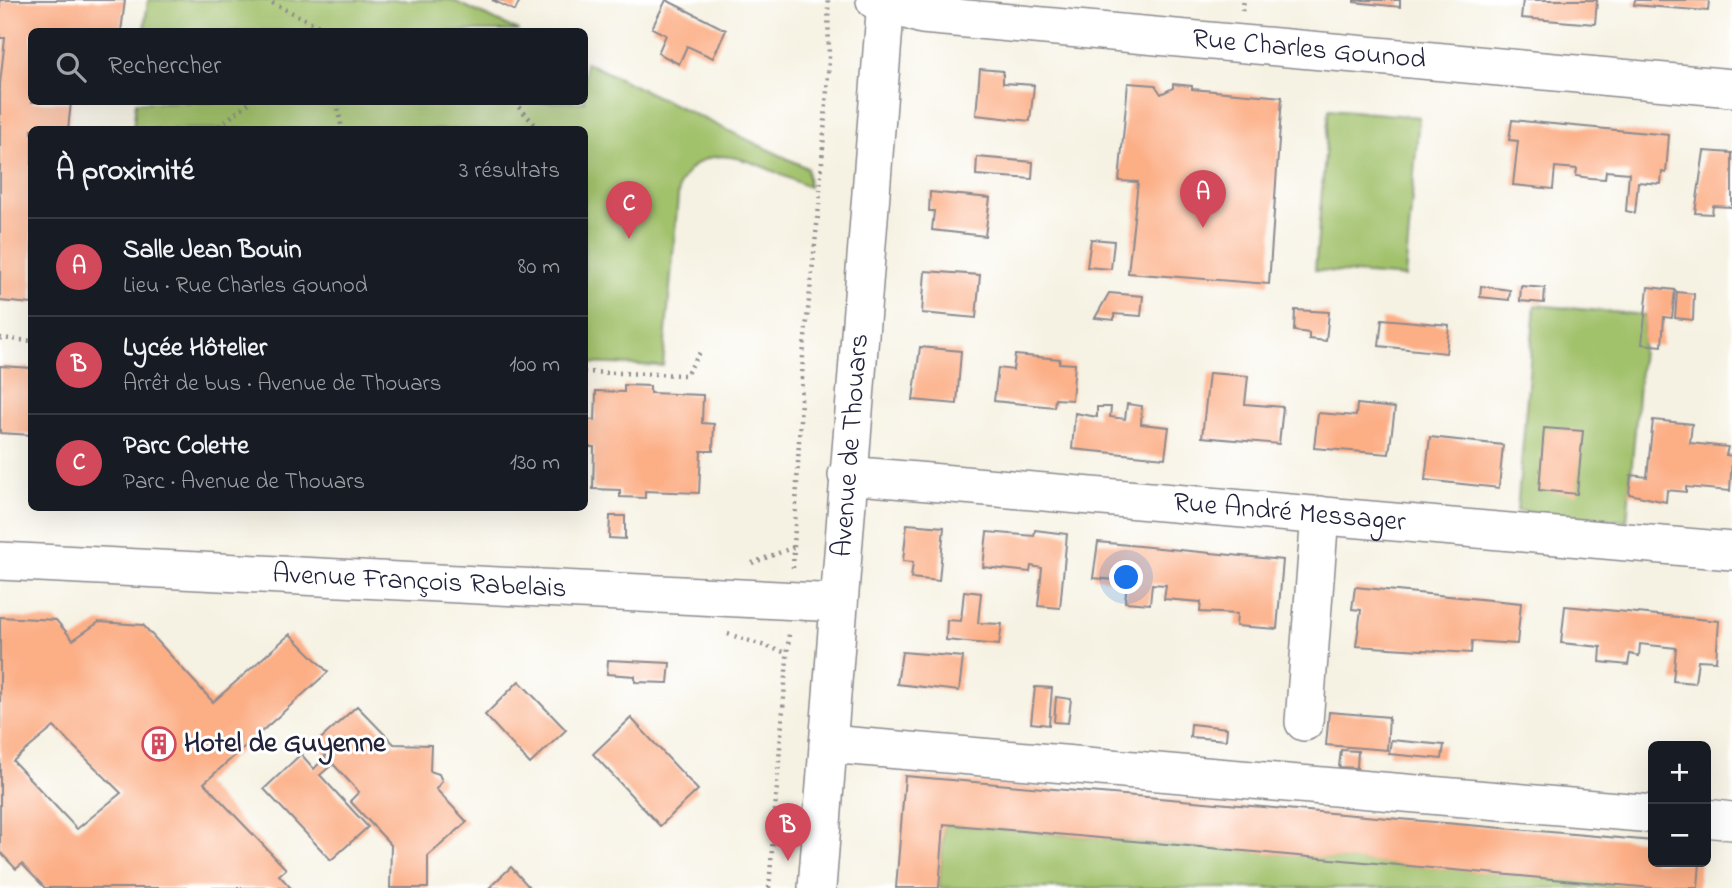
<!DOCTYPE html>
<html lang="fr">
<meta charset="utf-8">
<style>
:root{--surface:#171b24;--page:#242831;--text:#f1f3f6;--muted:#9ea1a6;--line:#363941;--accent:#d1495b}
body{margin:0;font-family:"Indie Flower",sans-serif;background:var(--page);color:var(--text)}
.controls{position:absolute;right:21px;bottom:21px;display:grid;overflow:hidden;border-radius:10px;box-shadow:0 7px 28px #0002}
.controls button{width:63px;height:63px;display:grid;place-items:center;padding:0;border:0;border-bottom:2px solid var(--line);background:var(--surface);color:var(--text);font:35px sans-serif}
.you{position:absolute;left:1127px;top:578px;width:24px;height:24px;margin:-18px;border:5px solid #fff;border-radius:50%;background:#1a73e8;box-shadow:0 0 0 10px #1a73e833}
.badge{display:grid;place-items:center;width:46px;height:46px;border-radius:50%;background:var(--accent);color:#fff;font-size:23px;font-weight:700}
.pin{position:absolute;translate:-50% -58px;filter:drop-shadow(0 2px 4px #0008)}
.pin::after{content:'';position:absolute;top:37px;width:24px;height:21px;background:inherit;clip-path:polygon(0 0,100% 0,50% 100%)}
.list{margin:0;padding:0;list-style:none}
h2{display:flex;justify-content:space-between;align-items:center;height:91px;margin:0;padding:0 28px;font-size:30px}
h2 small{font-size:23px;font-weight:400;color:var(--muted)}
.list li{display:grid;grid-template-columns:46px 1fr auto;gap:21px;align-items:center;box-sizing:border-box;height:98px;padding:0 28px;border-top:2px solid var(--line)}
.list b{display:block;font-size:26px;white-space:nowrap}
.list p{margin:0;font-size:23px;white-space:nowrap;color:var(--muted)}
.list em{font-size:23px;font-style:normal;color:var(--muted)}
.icon{flex:none;width:38px;height:38px;fill:none;stroke:currentColor;stroke-width:2;stroke-linecap:round;stroke-linejoin:round}
.map{position:relative;flex:none;width:1732px;height:888px;overflow:hidden}
.search{position:absolute;background:var(--surface);box-shadow:0 7px 28px #0002;left:28px;top:28px;width:560px;height:77px;display:flex;align-items:center;gap:18px;box-sizing:border-box;padding:0 24px;border-radius:10px;color:var(--muted);font-size:26px}
.panel{position:absolute;background:var(--surface);box-shadow:0 7px 28px #0002;left:28px;top:126px;width:560px;height:385px;border-radius:10px}
.map>svg:first-child{display:block}
</style>
<div class="map">
<svg width="1732" height="888" viewBox="0 0 1732 888">
<rect width="100%" height="100%" fill="#fff"/>
<filter id="ink" filterUnits="userSpaceOnUse"><feTurbulence type="fractalNoise" baseFrequency=".0143" numOctaves="2"/><feDisplacementMap in="SourceGraphic" scale="14" xChannelSelector="R" yChannelSelector="G"/><feConvolveMatrix kernelMatrix="1 2 1 2 8 2 1 2 1" color-interpolation-filters="sRGB"/></filter>
<filter id="wash" filterUnits="userSpaceOnUse"><feTurbulence type="fractalNoise" baseFrequency=".00686" numOctaves="4" result="noise"/><feDisplacementMap in="SourceGraphic" scale="28" xChannelSelector="R" yChannelSelector="G"/><feGaussianBlur stdDeviation="1.57" result="paint"/><feColorMatrix in="noise" values="0 0 0 0 0 0 0 0 0 0 0 0 0 0 0 0 0 1.4 0 .05"/><feComposite in="paint" operator="in"/></filter>
<g filter="url(#wash)">
<rect width="100%" height="100%" fill="#f6f2e3"/>
<g fill="#a1c16a" stroke="#627252" stroke-width="2">
<path d="M148,0h304l67,31h-375z"/>
<path d="M585,62l222,106 2,19c-44,-17 -102,-59 -130,-1l-16,180 -78,-3 -1,-233 -451,-1 3,-27h448z"/>
<path d="M1329,109l90,8 -14,160 -90,-7z"/>
<path d="M1535,305l110,10 -18,206 -110,-10z"/>
<path d="M944,824l709,63v1h-714z"/>
</g>
<g id="blocks">
<g fill="#fcae85" fill-rule="evenodd">
<path d="M0,0h125l-4,32h-89v70h39l-3,28h-36v174l-32,-3v-217l5,-46h-5z"/>
<path d="M492,0h28l-5,11z"/>
<path d="M666,0l60,30 -13,28 -26,-12 -8,18 -21,-11 8,-18 -14,-7z"/>
<path d="M1354,0h46v7l-46,-5z"/>
<path d="M1523,0h74l-2,24 -74,-6z"/>
<path d="M1635,0h74l-1,11 -74,-6z"/>
<path d="M980,69l23,2v12l31,2 -4,36 -54,-6z"/>
<path d="M1128,83l27,2 6,9 12,-6v-4l19,2v3l90,8 -13,187 -141,-11 10,-91 -19,-1z"/>
<path d="M1512,120l157,15 -3,38 -4,-1 -1,12 -23,-2 -3,31 -9,-2 3,-38 -23,-2 -1,8 -15,-1 -14,-2 1,-7 -22,-2 -2,22 -40,-4 5,-44 -9,-1z"/>
<path d="M1704,151l28,2v54l-19,-1 -1,8 -17,-1z"/>
<path d="M977,157l56,5 -1,17 -56,-4z"/>
<path d="M930,192l60,6 -5,38 -53,-6 2,-19h-5z"/>
<path d="M1091,239l23,2 -3,28 -24,-2z"/>
<path d="M925,271l55,4 -4,43 -54,-5z"/>
<path d="M1481,286l29,4 -1,10 -29,-3z"/>
<path d="M1521,286l24,2 -1,15 -24,-2z"/>
<path d="M1648,287l27,3 -3,28 -8,-1 -2,29 -20,-2z"/>
<path d="M1677,292l17,2 -1,26 -18,-2z"/>
<path d="M1109,293l34,3 -2,20 -27,-2v6l-19,-2z"/>
<path d="M1295,310l34,2 -3,29 -17,-2v-6l-15,-2z"/>
<path d="M1382,319l67,6 -3,28 -67,-7z"/>
<path d="M920,347l41,4 -4,53 -44,-4z"/>
<path d="M1015,355l45,4 -1,4 16,1 -3,36 -17,-1 -1,8 -60,-6 4,-33 15,2z"/>
<path d="M0,366l32,2v67l-32,-2z"/>
<path d="M1209,373l39,3 -3,28 38,3 -4,37 -77,-7z"/>
<path d="M624,385l26,1v7l53,2 -1,28 12,1 -1,27h-12l-2,42 -54,-2v7l-25,-1v-7l-27,-1 1,-42h-10l1,-28 10,1 1,-29 28,1z"/>
<path d="M1127,404l15,2 -1,18 28,3 -4,31 -93,-9 3,-36 22,4v-10h14l-1,10 15,2z"/>
<path d="M1357,404l38,4 -6,46 -75,-6 4,-35 38,3z"/>
<path d="M1653,420l39,4 -2,19 38,4 -2,8 6,1 -2,35 -44,-4v5l-19,-2 -1,12 -37,-8 2,-19 16,2z"/>
<path d="M1544,428l39,3 -6,63 -38,-4z"/>
<path d="M1430,437l73,8 -4,43 -74,-8z"/>
<path d="M610,516h15v23l-16,-1z"/>
<path d="M907,524l37,3 -5,54 -28,-3 2,-16 -10,-1z"/>
<path d="M1035,530l32,4 -7,74 -22,-2 4,-38 -11,-2 -1,6 -47,-5 4,-35 47,4z"/>
<path d="M1098,542l185,18 -6,69 -41,-3 1,-12 -37,-2 1,-10 -37,-3 2,-14 -14,-1 -2,20 -25,-2 2,-21 -34,-3z"/>
<path d="M1355,587l166,16 -4,41 -45,-3 -1,12 -115,-7 5,-36 -9,-1z"/>
<path d="M964,591l17,2 -3,30 24,1 -3,21 -53,-5 1,-20 14,1z"/>
<path d="M1565,606l154,15 -3,40 -18,-1 -3,23 -22,-2 3,-33 -36,-4 -1,12 -9,-2 -2,11 -28,-3 1,-15 -40,-4z"/>
<path d="M0,617l56,3 17,20 26,-18 44,3 70,77 77,-68 38,38 -124,111 82,86 -7,6 12,13h-246l-23,-24 -6,5 -16,-17zM54,727l67,66 -44,36 -64,-68z"/>
<path d="M902,652l61,5 -4,34 -62,-7z"/>
<path d="M608,660l62,3 -2,20 -33,-1v-6l-28,-2z"/>
<path d="M519,681l47,49 -36,34 -45,-49z"/>
<path d="M1035,687l17,1 -3,37 -18,-2z"/>
<path d="M1056,697l15,2 -3,24 -14,-1z"/>
<path d="M357,706l37,38 37,1 -1,26 9,3 3,7 -6,8 31,33 -39,34v32h-38l1,-43 -41,-44 9,-9 -26,-28 -13,11 48,52 -37,33 -67,-71 37,-35 13,15 12,-13 -11,-12z"/>
<path d="M1329,712l60,5 -2,33 -61,-5z"/>
<path d="M631,718l67,72 -38,36 -67,-72z"/>
<path d="M1191,724l36,4 -1,12 -36,-3z"/>
<path d="M1391,740l53,5 -2,14 -53,-5z"/>
<path d="M1341,750l17,1 -1,17 -18,-1z"/>
<path d="M905,776l748,65v21h47l-2,26h-45l-709,-64 -5,64h-43z"/>
<path d="M511,867l19,21h-41z"/>
</g>
</g>
</g>
<g filter="url(#ink)">
<use href="#blocks" fill-opacity="0" stroke="#8c8a8f" stroke-width="2"/>
<g fill="none" stroke-linecap="round" stroke-linejoin="round">
<defs>
<g id="minor">
<path id="s1" d="M875,0l47,15 810,73"/>
<path id="s2" d="M847,475l885,76"/>
<path id="s3" d="M0,561l839,42"/>
<path d="M1304,722l16,-207"/>
<path d="M828,744l825,70"/>
<path d="M1706,818l26,3"/>
<path id="s4" d="M817,888l69,-888"/>
</g>
</defs>
<use href="#minor" stroke="#8c8a8f" stroke-width="40"/>
<g stroke="#8c8a8f" stroke-width="4.5" stroke-dasharray="2 5" stroke-linecap="butt">
<path d="M266,0l65,32"/>
<path d="M1242,11l2,-11"/>
<path d="M337,102l5,28"/>
<path d="M514,102l26,28"/>
<path d="M214,130l36,-28"/>
<path d="M0,338l32,3"/>
<path d="M584,372l102,3 15,-24"/>
<path d="M752,563l42,-16"/>
<path d="M793,568l10,-211 16,-151 10,-146 -1,-60"/>
<path d="M728,634l59,19"/>
<path d="M769,888l20,-255"/>
</g>
<use href="#minor" stroke="#fff" stroke-width="37"/>
</g>
</g>
<defs>
<symbol id="building-ring" viewBox="-11 -11 22 22"><circle r="9.5" fill="#fff" stroke="#d1495b" stroke-width="1.5"/><path d="M-4-6H4V6H1V3H-1V6H-4ZM-2.5-4.3h1.7v1.8h-1.7ZM.8-4.3h1.7v1.8H.8ZM-2.5-1h1.7V.8h-1.7ZM.8-1h1.7V.8H.8Z" fill="#d1495b"/></symbol>
</defs>
<g fill-rule="evenodd">
<use href="#building-ring" x="140" y="725" width="38" height="38"/>
</g>
<g text-anchor="middle" dominant-baseline="central" stroke-width="6" stroke-linejoin="round" paint-order="stroke">
<g font-size="28" fill="#22223b" stroke="#fff">
<text stroke="none"><textPath href="#s1" startOffset="438">Rue Charles Gounod</textPath></text>
<text stroke="none"><textPath href="#s4" startOffset="444">Avenue de Thouars</textPath></text>
<text stroke="none"><textPath href="#s2" startOffset="444">Rue André Messager</textPath></text>
<text stroke="none"><textPath href="#s3" startOffset="420">Avenue François Rabelais</textPath></text>
</g>
<g font-size="28" font-weight="bold" fill="#22223b" stroke="#fff" text-anchor="start">
<text x="184" y="744">Hotel de Guyenne</text>
</g>
</g>
</svg>
<div class="controls">
<button>+</button>
<button>−</button>
</div>
<div class="you"></div>
<div class="pin badge" style="left:1203px;top:228px">A</div>
<div class="pin badge" style="left:788px;top:861px">B</div>
<div class="pin badge" style="left:629px;top:239px">C</div>
<div class="search"><svg class="icon" aria-label="search" viewBox="0 0 24 24"><circle cx="10" cy="10" r="6"/><path d="M15 15l6 6"/></svg>Rechercher</div>
<section class="panel">
<h2>À proximité<small>3 résultats</small></h2>
<ul class="list">
<li><span class="badge">A</span><div><b>Salle Jean Bouin</b><p>Lieu · Rue Charles Gounod</p></div><em>80 m</em></li>
<li><span class="badge">B</span><div><b>Lycée Hôtelier</b><p>Arrêt de bus · Avenue de Thouars</p></div><em>100 m</em></li>
<li><span class="badge">C</span><div><b>Parc Colette</b><p>Parc · Avenue de Thouars</p></div><em>130 m</em></li>
</ul>
</section>
</div>
